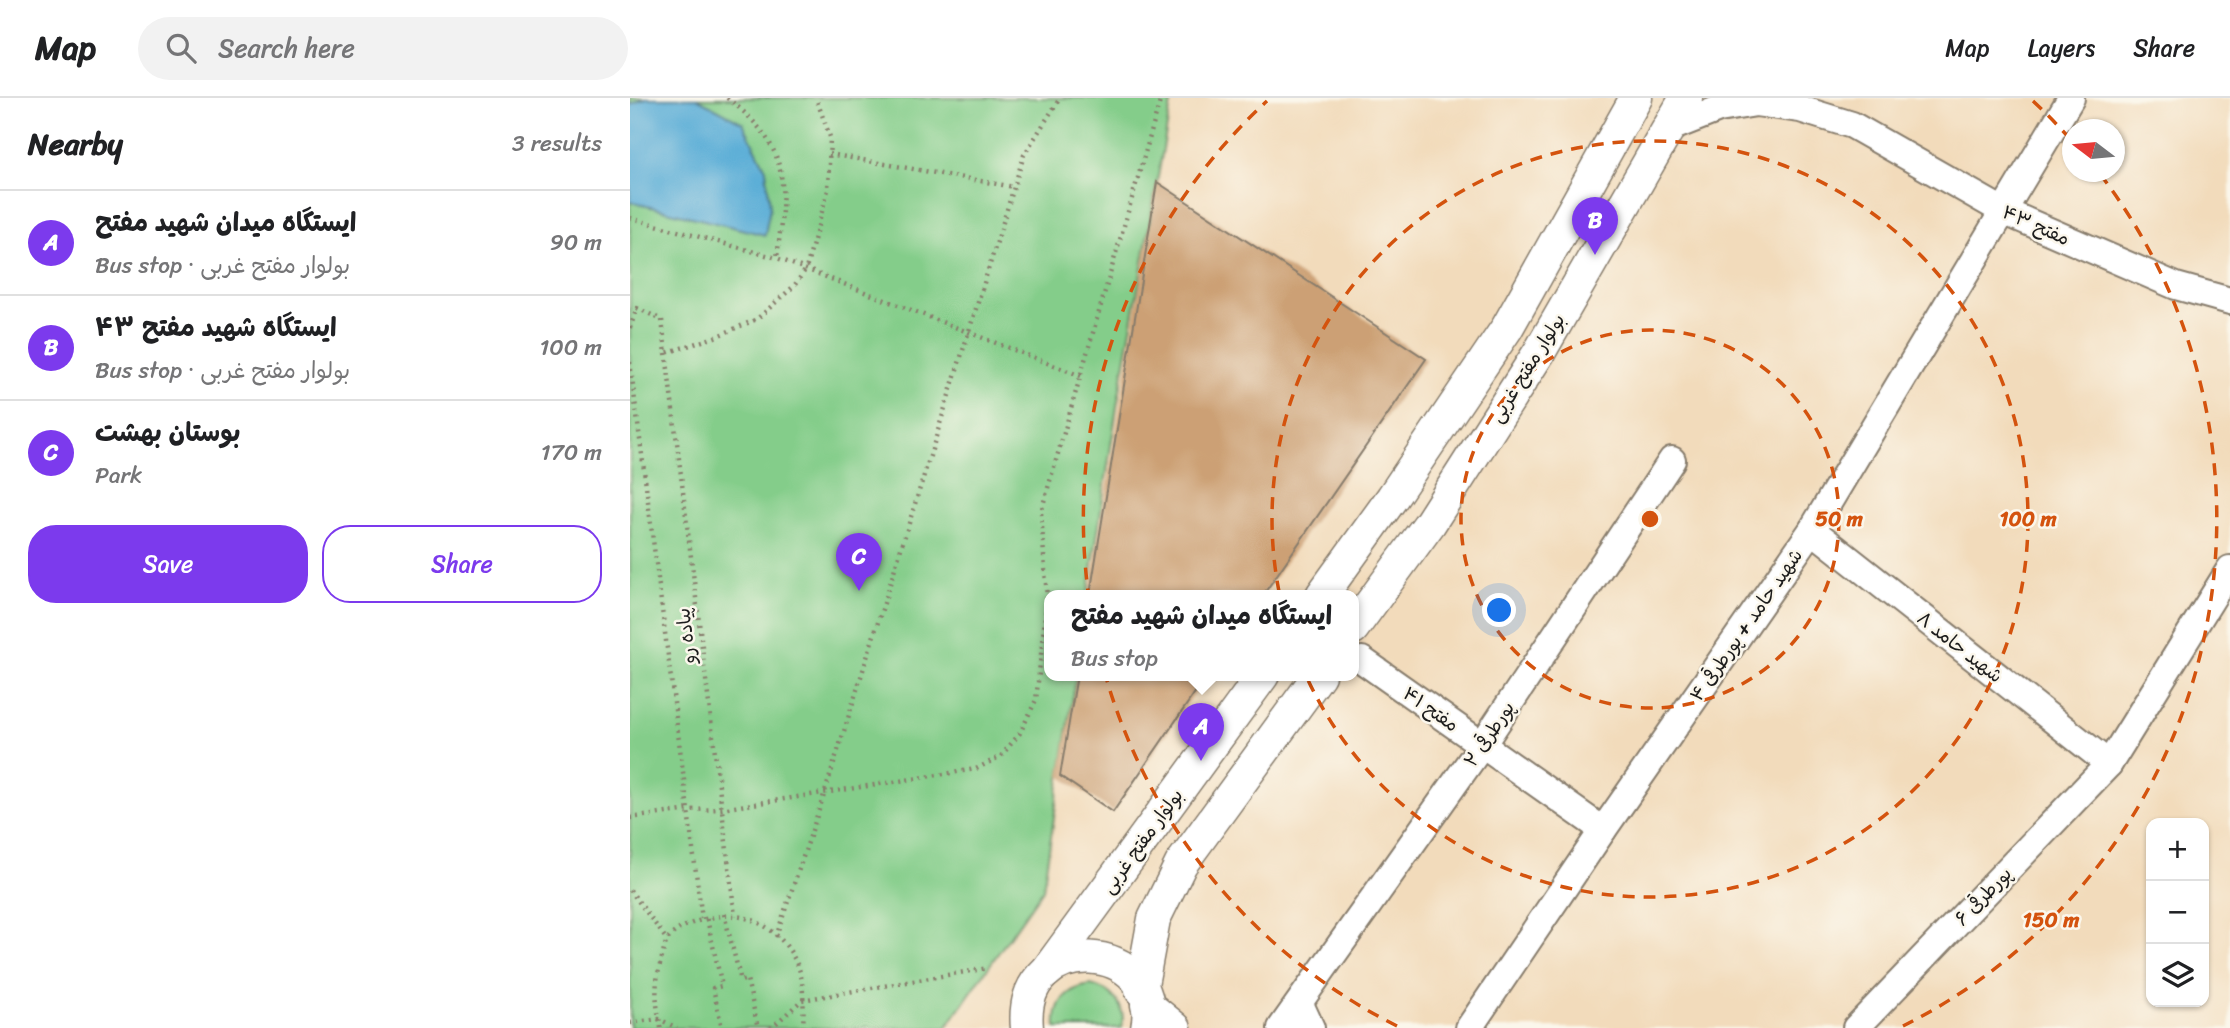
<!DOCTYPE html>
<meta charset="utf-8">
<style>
:root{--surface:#fff;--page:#f2f2f2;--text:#202124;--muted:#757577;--line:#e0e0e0;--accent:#7c3aed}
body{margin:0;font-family:Sriracha,"Playpen Sans Arabic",sans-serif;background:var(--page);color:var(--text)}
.controls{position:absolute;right:21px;bottom:21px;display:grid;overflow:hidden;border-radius:14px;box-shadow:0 2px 5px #0004}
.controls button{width:63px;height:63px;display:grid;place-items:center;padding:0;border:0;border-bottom:2px solid var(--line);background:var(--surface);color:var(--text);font:35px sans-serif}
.compass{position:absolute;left:1432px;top:21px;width:63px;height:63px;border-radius:50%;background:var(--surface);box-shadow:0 2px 5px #0004;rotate:286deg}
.you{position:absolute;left:870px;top:513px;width:24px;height:24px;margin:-18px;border:5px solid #fff;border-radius:50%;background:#1a73e8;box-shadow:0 0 0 10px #1a73e833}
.badge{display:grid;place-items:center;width:46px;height:46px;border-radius:50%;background:var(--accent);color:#fff;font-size:23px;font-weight:700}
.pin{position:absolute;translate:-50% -58px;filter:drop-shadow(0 2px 4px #0008)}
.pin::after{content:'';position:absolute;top:37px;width:24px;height:21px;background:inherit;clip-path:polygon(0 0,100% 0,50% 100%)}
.popup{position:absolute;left:414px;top:492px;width:315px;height:91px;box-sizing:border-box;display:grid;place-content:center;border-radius:14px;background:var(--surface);filter:drop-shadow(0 2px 5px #0005);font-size:23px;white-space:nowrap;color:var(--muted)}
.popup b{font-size:26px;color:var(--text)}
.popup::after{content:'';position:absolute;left:50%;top:100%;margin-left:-14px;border:14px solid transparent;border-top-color:var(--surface)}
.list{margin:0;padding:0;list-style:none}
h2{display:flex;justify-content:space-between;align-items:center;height:91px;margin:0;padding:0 28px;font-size:30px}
h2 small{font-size:23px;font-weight:400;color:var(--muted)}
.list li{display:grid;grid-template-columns:46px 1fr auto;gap:21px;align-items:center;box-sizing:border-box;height:105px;padding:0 28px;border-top:2px solid var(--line)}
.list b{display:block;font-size:26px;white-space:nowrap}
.list p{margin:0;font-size:23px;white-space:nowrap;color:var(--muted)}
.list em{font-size:23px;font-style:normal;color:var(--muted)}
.actions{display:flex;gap:14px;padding:21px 28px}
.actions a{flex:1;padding:16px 0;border:2px solid var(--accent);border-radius:28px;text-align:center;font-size:24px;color:var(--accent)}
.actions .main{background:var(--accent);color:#fff}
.icon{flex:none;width:38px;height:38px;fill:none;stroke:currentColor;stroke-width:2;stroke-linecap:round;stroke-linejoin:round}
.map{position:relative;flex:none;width:1600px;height:930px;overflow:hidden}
header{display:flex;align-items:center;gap:42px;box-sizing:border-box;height:98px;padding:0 35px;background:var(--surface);border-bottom:2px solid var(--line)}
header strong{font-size:33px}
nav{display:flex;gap:38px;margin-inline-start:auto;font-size:24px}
.search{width:490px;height:63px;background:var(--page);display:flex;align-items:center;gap:18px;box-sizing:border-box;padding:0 24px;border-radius:38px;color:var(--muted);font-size:26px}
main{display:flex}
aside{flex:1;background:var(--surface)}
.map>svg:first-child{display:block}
</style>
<header>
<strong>Map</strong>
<div class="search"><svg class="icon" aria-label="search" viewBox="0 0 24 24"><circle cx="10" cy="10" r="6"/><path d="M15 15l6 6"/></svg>Search here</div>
<nav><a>Map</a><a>Layers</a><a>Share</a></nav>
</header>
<main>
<aside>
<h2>Nearby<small>3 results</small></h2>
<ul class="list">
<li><span class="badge">A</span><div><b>ایستگاه میدان شهید مفتح</b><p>Bus stop · بولوار مفتح غربی</p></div><em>90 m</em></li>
<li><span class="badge">B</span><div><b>ایستگاه شهید مفتح ۴۳</b><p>Bus stop · بولوار مفتح غربی</p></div><em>100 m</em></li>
<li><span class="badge">C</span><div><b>بوستان بهشت</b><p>Park</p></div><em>170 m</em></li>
</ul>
<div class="actions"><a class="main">Save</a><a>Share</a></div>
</aside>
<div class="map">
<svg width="1600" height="930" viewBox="0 0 1600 930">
<rect width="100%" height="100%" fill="#fbf7ec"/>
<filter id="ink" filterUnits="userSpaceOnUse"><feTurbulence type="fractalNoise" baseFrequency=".0143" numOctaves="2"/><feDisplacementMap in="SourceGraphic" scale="14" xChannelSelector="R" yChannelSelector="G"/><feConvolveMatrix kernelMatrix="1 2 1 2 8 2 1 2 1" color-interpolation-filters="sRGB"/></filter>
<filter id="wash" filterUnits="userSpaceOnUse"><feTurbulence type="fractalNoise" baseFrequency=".00686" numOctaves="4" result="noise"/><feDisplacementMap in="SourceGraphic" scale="28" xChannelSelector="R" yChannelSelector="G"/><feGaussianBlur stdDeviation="1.57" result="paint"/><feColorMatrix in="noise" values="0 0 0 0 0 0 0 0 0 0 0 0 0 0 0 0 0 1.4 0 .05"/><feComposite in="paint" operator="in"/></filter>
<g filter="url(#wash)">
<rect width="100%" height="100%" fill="#f2dbbb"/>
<g fill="#84cd8a" stroke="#507453" stroke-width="2">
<path d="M0,0h542l-55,309 -29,188h-39v80h27l-33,214 -97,139h-316z"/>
<path d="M461,887c21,5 36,21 31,43h-66c-2,-25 10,-40 35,-43z"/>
</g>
<path fill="#5caed7" stroke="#3c657a" stroke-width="2" d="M16,0h51l46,25 23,46 4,38 -5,28 -135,-33v-97z"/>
<g id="blocks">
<g fill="#cca074">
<path d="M527,84l269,177 -163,236h-173z"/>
<path d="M447,577h130l-94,137 -53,-36z"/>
</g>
</g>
</g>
<g filter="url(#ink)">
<use href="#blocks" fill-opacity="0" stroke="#877c6c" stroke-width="2"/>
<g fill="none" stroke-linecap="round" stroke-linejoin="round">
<defs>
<g id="minor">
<path d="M1038,31l51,-20 37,-6 44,6 52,16 151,86 173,75 54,15"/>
<path d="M1182,432l297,234"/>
<path d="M732,562l241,170"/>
<path d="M670,906l11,24"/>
<path d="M651,930l201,-283 190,-285"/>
<path d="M839,930l134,-198 209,-300 259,-432"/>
<path d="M1226,930l253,-264 121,-195"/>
</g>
<g id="major">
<path d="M692,497l70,-97 115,-170 129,-230"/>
<path d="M723,530l77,-105 110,-172 146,-253"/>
<path d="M416,874l217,-297"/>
<path d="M511,892l13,-71 27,-55 138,-189"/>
<path d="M517,907l28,23"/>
<path d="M397,930c-10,-100 138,-88 120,0"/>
</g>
</defs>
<use href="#minor" stroke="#877c6c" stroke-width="30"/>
<use href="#major" stroke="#877c6c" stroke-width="35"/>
<g stroke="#877c6c" stroke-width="4.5" stroke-dasharray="2 5" stroke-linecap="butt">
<path d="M97,0c65,50 59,85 50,160l304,118"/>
<path d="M199,56l185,33"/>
<path d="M0,120l147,40"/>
<path d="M0,230l7,-20 25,12 4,33 49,-16 42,-18 37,-33 12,-17 22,-79 2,-53 -14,-39"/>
<path d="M36,255l69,563"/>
<path d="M0,264l72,557"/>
<path d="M0,720l59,-8 32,-1 255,-40 25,-13 19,-23 16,-33 11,-101 -6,-87 120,-414"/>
<path d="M0,792l37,50"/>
<path d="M94,816l17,67 6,-2 11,49"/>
<path d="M77,821l15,67 -9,2 9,40"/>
<path d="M146,839l49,-145 199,-637 36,-57"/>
<path d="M0,925l29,-4 18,9"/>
<path d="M31,930c-6,-28 -7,-45 2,-74 1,-4 2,-11 5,-15 9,-12 28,-18 42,-21 40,-10 75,14 89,51 5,13 5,45 4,59"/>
<path d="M141,930l31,-28 186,-32"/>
</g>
<use href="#minor" stroke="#fff" stroke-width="26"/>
<use href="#major" stroke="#fff" stroke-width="32"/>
</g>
</g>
<g fill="none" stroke="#d4530e" stroke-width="3.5" stroke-dasharray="12 9">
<circle cx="1020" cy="421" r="189"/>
<circle cx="1020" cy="421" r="378"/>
<path d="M767 928A567 567 0 0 1 637 3M1403 3A567 567 0 0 1 1441 42M1470 76A567 567 0 0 1 1273 928"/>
</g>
<g text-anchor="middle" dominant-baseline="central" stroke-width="5" stroke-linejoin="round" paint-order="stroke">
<g font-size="19" fill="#1c1c1c" stroke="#fbf7ec">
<text transform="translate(1406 127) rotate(24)">مفتح ۴۳</text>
<text transform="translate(897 270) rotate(-58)">بولوار مفتح غربی</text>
<text transform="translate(1116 527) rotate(-55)">شهید حامد + پورطرقی ۴</text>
<text transform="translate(56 538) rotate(-97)">پیاده رو</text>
<text transform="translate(1330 549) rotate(38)">شهید حامد ۸</text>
<text transform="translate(801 611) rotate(35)">مفتح ۴۱</text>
<text transform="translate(859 636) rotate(-56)">پورطرقی ۲</text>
<text transform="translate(512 743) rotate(-54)">بولوار مفتح غربی</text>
<text transform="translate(1353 798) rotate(-46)">پورطرقی ۶</text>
</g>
</g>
<circle cx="1020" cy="421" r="10" fill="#d4530e" stroke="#fbf7ec" stroke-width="3.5"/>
<g font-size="21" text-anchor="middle" font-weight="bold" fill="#d4530e" stroke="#fbf7ec" stroke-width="5" stroke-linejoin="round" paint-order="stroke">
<text x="1209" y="428">50 m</text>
<text x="1398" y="428">100 m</text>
<text x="1421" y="829">150 m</text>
</g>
</svg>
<div class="controls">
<button>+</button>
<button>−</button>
<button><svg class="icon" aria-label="layers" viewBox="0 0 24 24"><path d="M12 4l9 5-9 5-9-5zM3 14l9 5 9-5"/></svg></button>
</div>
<svg class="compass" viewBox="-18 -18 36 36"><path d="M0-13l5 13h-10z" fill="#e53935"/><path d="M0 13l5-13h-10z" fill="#757577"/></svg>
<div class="you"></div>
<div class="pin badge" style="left:571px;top:663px">A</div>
<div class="popup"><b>ایستگاه میدان شهید مفتح</b>Bus stop</div>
<div class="pin badge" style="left:965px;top:157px">B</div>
<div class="pin badge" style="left:229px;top:493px">C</div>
</div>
</main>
